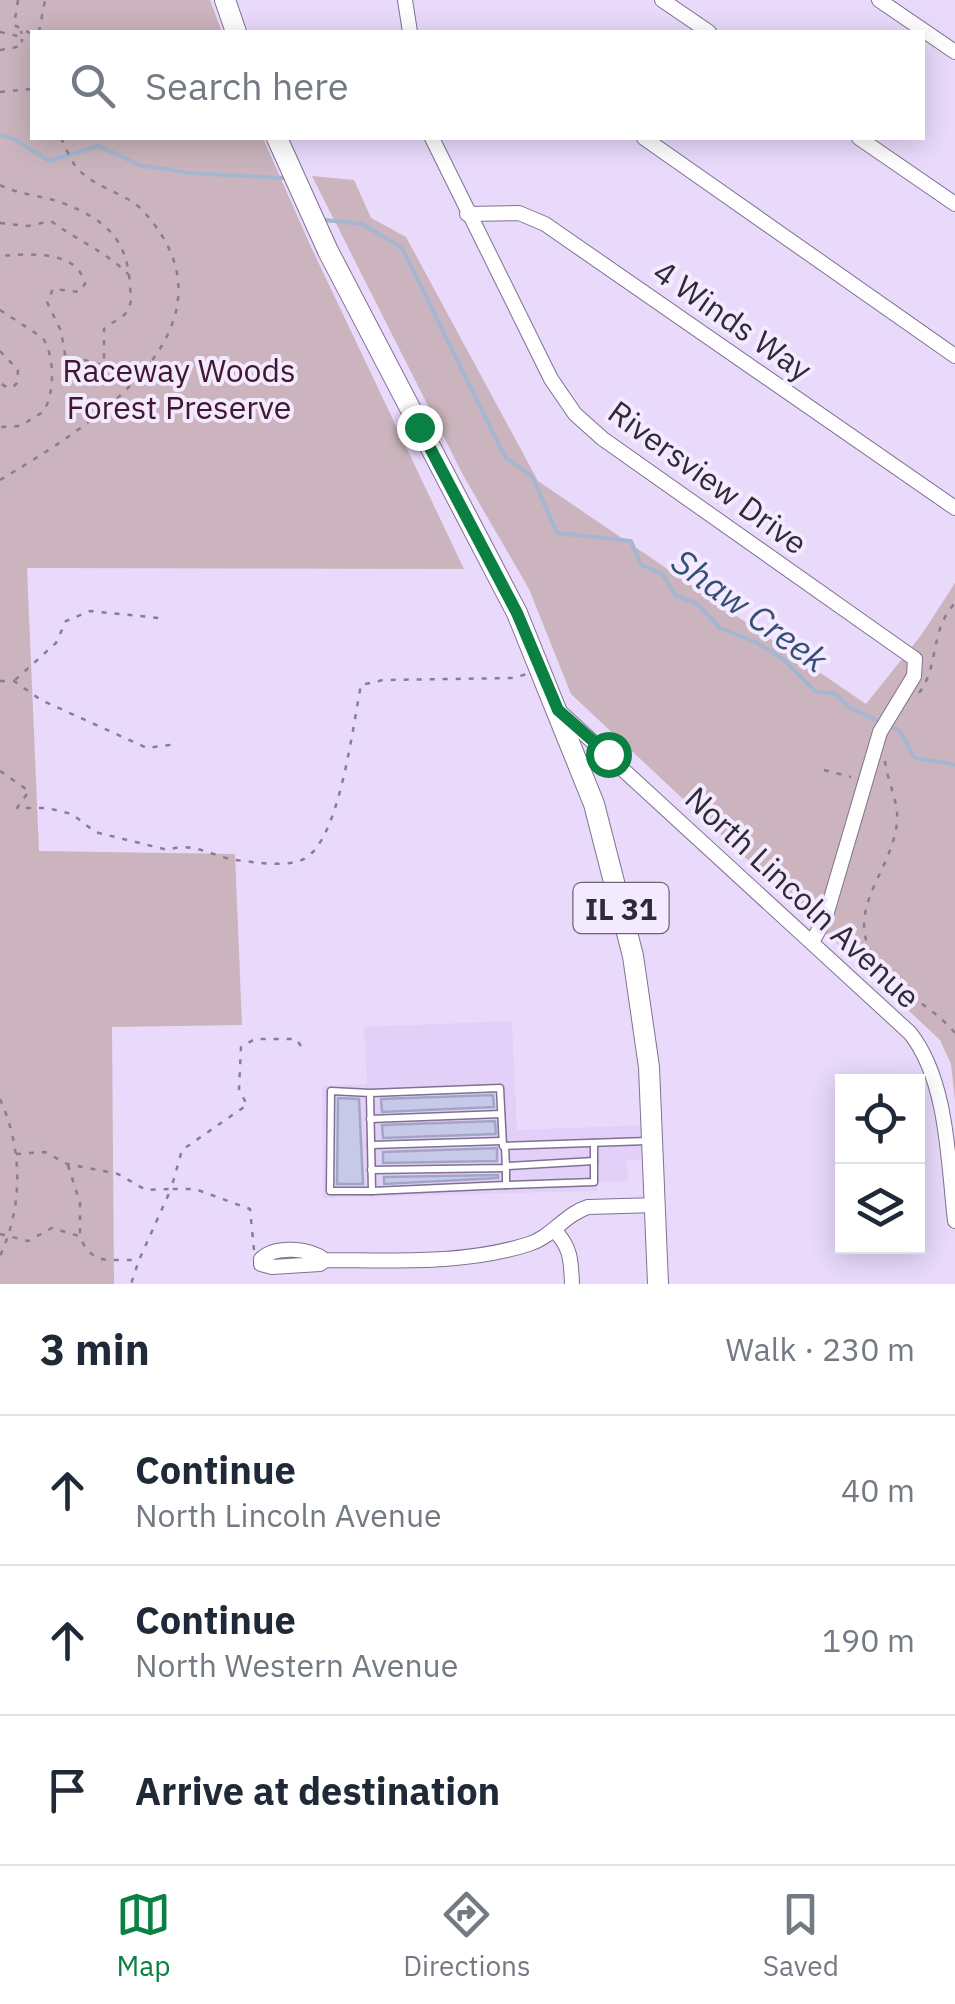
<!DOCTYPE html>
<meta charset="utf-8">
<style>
:root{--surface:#fff;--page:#f2f2f3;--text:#1f2937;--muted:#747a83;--line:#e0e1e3;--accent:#0b8043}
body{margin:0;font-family:"IBM Plex Sans",sans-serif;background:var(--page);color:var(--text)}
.controls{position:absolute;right:30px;bottom:30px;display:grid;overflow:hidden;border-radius:0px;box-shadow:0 5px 25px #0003}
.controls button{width:90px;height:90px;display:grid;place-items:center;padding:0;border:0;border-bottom:2px solid var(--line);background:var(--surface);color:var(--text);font:50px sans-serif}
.stop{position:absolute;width:30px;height:30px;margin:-22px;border:8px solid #0b8043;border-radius:50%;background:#fff}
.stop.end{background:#0b8043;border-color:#fff;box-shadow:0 2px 10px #0008}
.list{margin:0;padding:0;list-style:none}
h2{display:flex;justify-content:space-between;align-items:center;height:130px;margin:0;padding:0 40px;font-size:42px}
h2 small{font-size:32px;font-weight:400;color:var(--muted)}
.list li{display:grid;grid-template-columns:65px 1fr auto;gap:30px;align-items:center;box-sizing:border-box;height:150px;padding:0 40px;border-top:2px solid var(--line)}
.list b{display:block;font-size:38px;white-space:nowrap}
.list p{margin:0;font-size:32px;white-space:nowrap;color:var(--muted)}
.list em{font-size:32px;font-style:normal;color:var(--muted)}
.icon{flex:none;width:55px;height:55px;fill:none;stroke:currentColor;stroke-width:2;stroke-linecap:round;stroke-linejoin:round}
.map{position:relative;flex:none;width:955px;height:1284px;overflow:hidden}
.search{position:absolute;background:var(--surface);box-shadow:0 5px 25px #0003;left:30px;right:30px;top:30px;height:110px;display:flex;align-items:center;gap:25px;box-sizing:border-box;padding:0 35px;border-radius:0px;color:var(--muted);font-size:38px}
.sheet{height:580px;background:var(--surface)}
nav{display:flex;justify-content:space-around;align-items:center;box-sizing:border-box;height:140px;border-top:2px solid var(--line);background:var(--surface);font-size:28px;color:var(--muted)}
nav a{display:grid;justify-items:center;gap:5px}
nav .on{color:var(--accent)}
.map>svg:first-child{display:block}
</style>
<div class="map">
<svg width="955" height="1284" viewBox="0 0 955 1284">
<rect width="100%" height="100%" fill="#e9dafc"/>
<path fill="#e3d0f9" d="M512,1021l5,109 131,-5 1,34 -22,1 1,21 -31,1v9l-274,7 -1,-112 45,-2 -3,-57z"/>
<g fill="#cbb4bd">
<path d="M0,0h210l12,32h-190v106h231l48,109 153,322 -437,-1 12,283 196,3 7,171 -130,2 2,257h-114z"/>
<path d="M312,176l42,4 17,38 35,19 132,244 328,223 56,-70 33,-51v518l-4,-37 -11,-24 -369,-346 -42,-105 -66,-114z"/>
</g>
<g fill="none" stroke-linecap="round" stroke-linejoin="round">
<g stroke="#a5b6d1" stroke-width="4">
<path d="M0,135l14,4 35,22 50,-15 40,19 51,8 93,5"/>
<path d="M325,220l37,4 40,24 103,209 27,19 25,57 74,8 10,24 21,8 14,23 20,7 24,25 36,14 29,19 30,30 20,3 15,14 50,23 14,26c16,6 27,3 41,8"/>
</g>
</g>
<g fill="#c7c9e8" stroke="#a3a5c7" stroke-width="2.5">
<path d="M493,1095l1,12 -112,5 -1,-13z"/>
<path d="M338,1098l21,1 4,85h-26z"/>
<path d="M495,1121l1,13 -113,4 -1,-13z"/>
<path d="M497,1148v13l-114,2v-11z"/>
<path d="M498,1175v3l-114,6v-7z"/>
</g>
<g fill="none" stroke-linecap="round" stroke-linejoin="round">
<defs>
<g id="service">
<path d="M370,1093l2,98h-42l1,-100 39,2 130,-5 3,58 144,-5"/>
<path d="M370,1119l131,-5"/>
<path d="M371,1145l131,-4"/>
<path d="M506,1166l88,-5v-18"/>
<path d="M371,1170l135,-2 -1,-22"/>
<path d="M506,1185l88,-3v-21"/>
<path d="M372,1191l134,-6v-17"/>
</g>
<g id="minor">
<path d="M405,0l5,32"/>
<path d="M662,0l47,32"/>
<path d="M879,0l76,52"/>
<path d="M432,138l119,241 24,35 28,25 312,220 -1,17 -34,56 -55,187 -13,23"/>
<path d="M644,138l311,218"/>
<path d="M859,138l96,66"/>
<path d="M467,214l52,-1 26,11 410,284"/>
<path d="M558,710l352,323c38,48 38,129 45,188"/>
<path d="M554,1230c17,17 17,30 18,54"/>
<path d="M325,1260c-16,-12 -49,-15 -64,-1v5l11,3 48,-3 5,-4c68,0 139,5 204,-16 23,-7 36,-30 59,-37l69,-2"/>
</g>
<g id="primary">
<path d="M225,0l11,32"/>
<path d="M277,138l51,113 189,362 77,191 39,152 16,111 9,217"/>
</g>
</defs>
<use href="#service" stroke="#7f718f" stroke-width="9"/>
<use href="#minor" stroke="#7f718f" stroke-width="16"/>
<use href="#primary" stroke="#7f718f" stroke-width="22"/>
<g stroke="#887d94" stroke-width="2.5" stroke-dasharray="5 8" stroke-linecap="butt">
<path d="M18,0l-4,25 18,9"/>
<path d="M0,32l22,5 -1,-6"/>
<path d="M39,32l6,-32"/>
<path d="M0,50l22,-4v-7"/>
<path d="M0,92l32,-3"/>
<path d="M0,185c19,10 40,10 60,17 45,17 68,36 70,85 1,8 2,15 -2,23 -5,9 -17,12 -24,19v33l-3,3 -16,-5 -4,23h-9l-3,-5 -8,-47 -14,-29 6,-13 26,3 6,-8c-7,-35 -58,-30 -85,-28"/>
<path d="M0,223l28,3 23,-5c27,20 54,30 78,54"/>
<path d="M0,310l43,28c12,19 12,56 0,74l-23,14 -20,1"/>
<path d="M0,351l18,19 -1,13 -3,3 -6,2 -8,-5"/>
<path d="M0,480c89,-53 249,-152 144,-268 -17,-19 -46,-23 -64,-41 -9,-8 -14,-23 -19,-33"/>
<path d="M15,680l41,-37 10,-22 24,-10 69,7"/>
<path d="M0,681h14l27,19 106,48 30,-4"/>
<path d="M919,693c21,-28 10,-62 36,-90"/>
<path d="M885,761c2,20 14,41 12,61 -5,53 -59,90 -17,145 20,27 54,40 75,66"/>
<path d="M824,770l27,7"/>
<path d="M0,771l29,20 -12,17h30l25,6 23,18 73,18c23,-9 44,6 67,10 20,2 50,8 69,-1 36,-19 49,-135 57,-174l22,-5 130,-2 14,-4"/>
<path d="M0,1099c23,51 23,107 0,157"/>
<path d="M16,1154l29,-2 22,12 51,10 28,16 25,-1 -32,71 -8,24"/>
<path d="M68,1165l12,38v36"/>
<path d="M0,1234l28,7 24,-13 27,8c15,30 26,23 57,24"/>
<path d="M254,1250l-4,-41 -55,-20h-24l11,-39 65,-45 -8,-16 2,-42 14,-8h41l7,10"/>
</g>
<use href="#service" stroke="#fff" stroke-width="6"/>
<use href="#minor" stroke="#fff" stroke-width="14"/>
<use href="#primary" stroke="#fff" stroke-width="20"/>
</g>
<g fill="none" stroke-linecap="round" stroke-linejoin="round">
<path stroke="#0b8043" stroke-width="12" d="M419,427l98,186 41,97 50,44"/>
</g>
<g text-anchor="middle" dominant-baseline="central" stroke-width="8" stroke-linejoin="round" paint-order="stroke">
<rect fill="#f3eaff" stroke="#6a6473" stroke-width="2.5" x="573.5" y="883" width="95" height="50" rx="8"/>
<g font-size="30" font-weight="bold" fill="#302a37">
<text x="621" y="908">IL 31</text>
</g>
<g font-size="32" fill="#302a37" stroke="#f3eaff">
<text transform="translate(733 320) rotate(35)">4 Winds Way</text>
<text transform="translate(708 477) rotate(36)">Riversview Drive</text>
<text transform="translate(803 897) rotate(43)">North Lincoln Avenue</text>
</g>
<g font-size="32" fill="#43172c" stroke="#f3eaff">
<text x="179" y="370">Raceway Woods<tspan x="179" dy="37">Forest Preserve</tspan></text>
</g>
<g font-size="35" font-style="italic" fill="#364f76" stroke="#f3eaff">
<text transform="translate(750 610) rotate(36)">Shaw Creek</text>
</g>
</g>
</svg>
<div class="controls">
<button><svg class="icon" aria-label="locate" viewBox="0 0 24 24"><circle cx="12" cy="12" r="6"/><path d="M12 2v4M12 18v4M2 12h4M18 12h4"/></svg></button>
<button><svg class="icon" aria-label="layers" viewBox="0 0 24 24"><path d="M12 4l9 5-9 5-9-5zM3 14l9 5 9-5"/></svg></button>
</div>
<div class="stop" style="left:608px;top:754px"></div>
<div class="stop end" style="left:419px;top:427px"></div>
<div class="search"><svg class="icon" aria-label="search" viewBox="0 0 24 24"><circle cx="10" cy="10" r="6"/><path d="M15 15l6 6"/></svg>Search here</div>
</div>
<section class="sheet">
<h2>3 min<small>Walk · 230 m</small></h2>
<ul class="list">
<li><svg class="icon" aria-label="ahead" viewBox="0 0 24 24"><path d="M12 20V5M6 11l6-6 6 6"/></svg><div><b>Continue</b><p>North Lincoln Avenue</p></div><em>40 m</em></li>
<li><svg class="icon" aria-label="ahead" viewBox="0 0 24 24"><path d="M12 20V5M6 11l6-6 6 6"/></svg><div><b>Continue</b><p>North Western Avenue</p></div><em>190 m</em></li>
<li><svg class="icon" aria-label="arrive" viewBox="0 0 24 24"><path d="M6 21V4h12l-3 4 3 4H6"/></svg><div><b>Arrive at destination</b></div></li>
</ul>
</section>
<nav>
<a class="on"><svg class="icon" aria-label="map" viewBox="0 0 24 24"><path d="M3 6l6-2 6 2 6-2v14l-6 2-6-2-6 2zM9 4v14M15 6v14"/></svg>Map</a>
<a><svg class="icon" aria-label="directions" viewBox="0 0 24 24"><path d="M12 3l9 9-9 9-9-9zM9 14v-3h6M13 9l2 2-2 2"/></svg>Directions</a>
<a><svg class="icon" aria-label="saved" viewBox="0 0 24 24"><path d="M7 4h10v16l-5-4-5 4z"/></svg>Saved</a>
</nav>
